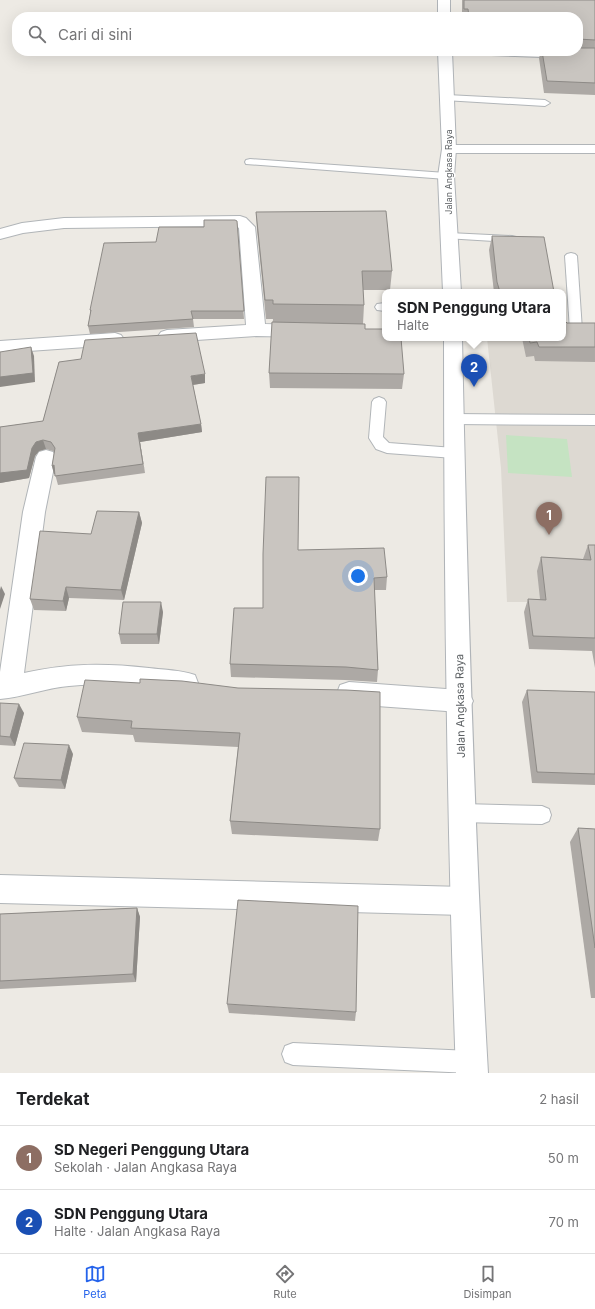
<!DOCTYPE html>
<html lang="id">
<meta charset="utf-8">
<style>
:root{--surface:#fff;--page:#f2f2f2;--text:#202124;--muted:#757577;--line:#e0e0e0;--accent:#2563eb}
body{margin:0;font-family:Inter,sans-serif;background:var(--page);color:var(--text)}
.you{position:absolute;left:358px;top:576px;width:14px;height:14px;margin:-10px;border:3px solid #fff;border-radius:50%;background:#1a73e8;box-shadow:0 0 0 6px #1a73e833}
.badge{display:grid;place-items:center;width:26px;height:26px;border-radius:50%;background:var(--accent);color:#fff;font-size:13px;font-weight:700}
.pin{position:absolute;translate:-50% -33px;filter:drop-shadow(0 1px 2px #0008)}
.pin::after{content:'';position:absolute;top:21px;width:14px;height:12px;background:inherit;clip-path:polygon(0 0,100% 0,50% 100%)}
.popup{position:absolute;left:382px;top:289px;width:184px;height:52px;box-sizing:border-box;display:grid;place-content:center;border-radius:8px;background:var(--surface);filter:drop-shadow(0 1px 3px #0005);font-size:13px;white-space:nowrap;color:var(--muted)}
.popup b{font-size:15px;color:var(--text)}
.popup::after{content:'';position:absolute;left:50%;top:100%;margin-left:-8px;border:8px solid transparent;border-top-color:var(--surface)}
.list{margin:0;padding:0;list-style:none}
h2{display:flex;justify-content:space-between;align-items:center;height:52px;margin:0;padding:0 16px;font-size:17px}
h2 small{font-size:13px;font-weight:400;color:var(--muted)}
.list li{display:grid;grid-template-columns:26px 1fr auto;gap:12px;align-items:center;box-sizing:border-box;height:64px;padding:0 16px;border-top:1px solid var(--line)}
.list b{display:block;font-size:15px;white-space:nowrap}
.list p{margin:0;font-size:13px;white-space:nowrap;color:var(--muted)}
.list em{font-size:13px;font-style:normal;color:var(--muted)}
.icon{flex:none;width:22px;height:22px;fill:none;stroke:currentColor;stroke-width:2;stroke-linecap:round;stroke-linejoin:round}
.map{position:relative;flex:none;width:595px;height:1073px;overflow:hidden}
.search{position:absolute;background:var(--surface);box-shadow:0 4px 16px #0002;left:12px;right:12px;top:12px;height:44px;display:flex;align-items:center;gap:10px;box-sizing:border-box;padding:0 14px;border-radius:16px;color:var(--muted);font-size:15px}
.sheet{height:180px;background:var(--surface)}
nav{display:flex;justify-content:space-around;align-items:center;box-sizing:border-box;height:56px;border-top:1px solid var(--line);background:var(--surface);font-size:11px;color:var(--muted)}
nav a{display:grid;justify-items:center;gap:2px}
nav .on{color:var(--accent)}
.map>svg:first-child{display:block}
</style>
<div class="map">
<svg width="595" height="1073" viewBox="0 0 595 1073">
<rect width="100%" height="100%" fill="#edeae4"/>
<path fill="#ddd9d2" d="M595,335v267h-88l-6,-134 -14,-130h76z"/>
<path fill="#c5e3c2" d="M506,435l61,4 5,38 -64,-4z"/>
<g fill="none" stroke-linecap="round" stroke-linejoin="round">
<defs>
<g id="lane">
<path d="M462,51h73l60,2v6l-129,-5z"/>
<path d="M447,95l98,5 5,3 -5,3 -101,-6 -2,-2z"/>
<path d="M250,159l196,14 5,3 -5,3 -200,-15 -1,-2 1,-2z"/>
<path d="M449,233l63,3 4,1 2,2 -2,2 -4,1 -67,-4 -2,-2z"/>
<path d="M571,253l4,1 2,2 5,74 -2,3h-8l-2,-3 -5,-74 2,-2z"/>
<path d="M385,303v8l-8,-1 -2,-3 2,-3z"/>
<path d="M379,397l5,2 2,3 -3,35 6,6 65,5 5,1 2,4 -2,4 -5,1 -67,-5 -11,-4 -7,-11 3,-36 2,-3z"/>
<path d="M453,414l142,1v10l-142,-1 -5,-2 -2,-3 2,-3z"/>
<path d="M462,804l80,2 7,3 2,6 -2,6 -7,3 -80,-2 -7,-3 -2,-6 2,-6z"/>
<path d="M293,1043l178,8 8,3 3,8 -3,8 -8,3 -178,-8 -8,-3 -3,-8 3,-8z"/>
</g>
<g id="street">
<path d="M449,145h146v8h-146l-5,-1 -2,-3 2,-3z"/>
<path d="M240,216l6,2 9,9 10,97 37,1 6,2 3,4 -3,4 -6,2 -46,-1 -89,6 -6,-2 -3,-4 3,-4 6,-2 79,-5 -7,-97 -3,-2 -172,2 -41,5 -23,6v-10l22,-6 42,-5z"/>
<path d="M115,333l6,2 3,4 -3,4 -6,2 -115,8v-12z"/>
<path d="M46,450l7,2 3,5 -11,55 -21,161c45,-10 80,-10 125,-5 16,2 31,2 46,7l3,8 -3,8 -9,3c-38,-5 -78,-12 -117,-8 -23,2 -46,11 -69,13v-27l23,-160 13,-55 3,-5z"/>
<path d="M349,682l111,8 9,3 4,8 -4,8 -9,3 -111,-8 -9,-3 -3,-8 3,-8z"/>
<path d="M0,875l464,12 10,4 4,10 -4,10 -10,4 -464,-12z"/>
</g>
<g id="secondary">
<rect x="438" y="0" width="12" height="17"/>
<path d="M438,51h14l4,98 -2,27 7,116h-18l-5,-116 4,-27z"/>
<path d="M444,338h18c5,245 12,490 26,735h-32c-9,-245 -12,-490 -12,-735z"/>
</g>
</defs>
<use href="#lane" stroke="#b1b5b8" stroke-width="2"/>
<use href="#street" stroke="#b1b5b8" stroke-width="2"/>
<use href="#secondary" stroke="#b0b4b8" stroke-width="2"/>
<use href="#lane" fill="#fff" fill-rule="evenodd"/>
<use href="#street" fill="#fff" fill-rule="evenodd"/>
<use href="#secondary" fill="#fff" fill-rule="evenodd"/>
</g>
<g fill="#ada9a5">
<path d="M462,0h133v95l-51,-2 -5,-35 2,-7h37v-34h-116z"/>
<path d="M256,212l136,59 -2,19h-27l1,15 -1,19 2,5 39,45 -2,15 -132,-1 -1,-15 4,-54h-7l-9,-89z"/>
<path d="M237,221l7,98h-51l1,8 -104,7 -2,-8 2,-11v-5l114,-83z"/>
<path d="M492,236l62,56h-60l-5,-42z"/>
<path d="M567,323h28v39l-60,-1 -1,-5 -8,1 -4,-19h41z"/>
<path d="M59,362l146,21 -12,2 8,39 1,8 -62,10 5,31 -87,12 -3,-11h-1l-2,-8 2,-14 -1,-1 -7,-2 -7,2 -4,5 -6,22 -29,5v-56l43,-6z"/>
<path d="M139,512l3,11 -18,77 -55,-2 -3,13 -32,-1 -4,-11 61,-65z"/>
<path d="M588,545h7v123l-3,-17 -63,-2 -5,-37 4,-13h12l-3,-28 4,-14 42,2z"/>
<path d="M298,550l89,27 -1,13h-12l4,80 -1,12 -32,-2 -114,-3 -1,-13 33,-56z"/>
<path d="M163,612l-4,32h-38l-2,-10z"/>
<path d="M182,681l198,148 -2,12 -146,-7 -2,-13 8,-74 -103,-5 -2,-7 -51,-3 -5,-15 63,-34z"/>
<path d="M527,690l68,2v93l-63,-2 -10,-81z"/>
<path d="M0,703l24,10 -9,33 -15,-1z"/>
<path d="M73,754l-8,35 -46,-2 -5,-9z"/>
<path d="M578,828l17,1v169h-4l-21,-156z"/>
<path d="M137,908l3,9 -4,65 -136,7v-75z"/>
<path d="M227,1004l129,8 -1,9 -126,-8z"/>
</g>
<g fill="#8d8a86">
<path d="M31,347l3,9 1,26 -35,5v-10z"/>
<path d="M205,374v9l-13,2 -1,-9z"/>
<path d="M201,424l1,8 -62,10 5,31 -7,-40z"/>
<path d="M43,440l3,9 -7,2 -4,5 -6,22 -29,5v-10l32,-25 4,-6z"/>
<path d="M54,465l3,9h-3l-2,-8z"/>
<path d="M139,512l3,11 -18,77 -3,-10z"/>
<path d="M1,586l4,8 -5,15v-19z"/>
<path d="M66,587l3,11 -3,13 -3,-10z"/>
<path d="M161,602l2,10 -4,32 -2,-10z"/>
<path d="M19,704l5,9 -9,33 -5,-9z"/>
<path d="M69,745l4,9 -8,35 -4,-9z"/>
<path d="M137,908l3,9 -4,65 -3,-8z"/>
</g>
<g fill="#c9c5c0" stroke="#8d8a86">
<path d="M464,0h131v40l-17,-1v-22h-109l-1,-8h-4z"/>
<path d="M578,48h17v35l-48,-2 -5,-30h36z"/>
<path d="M386,211l6,60h-30l2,34 -91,-1v-4h-8l-9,-88z"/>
<path d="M204,220h31l2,1 7,90h-53l2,8 -105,7 3,-16h-1l14,-67 52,-1 3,-15h45z"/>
<path d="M492,236l52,1 10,55h-54l-3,-10z"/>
<path d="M563,321h2l2,2h28v24h-56l-2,-5 -7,1 -1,-5h34z"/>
<path d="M272,322l93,2v5h20v9h16l3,36 -135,-1z"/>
<path d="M196,333l9,41 -14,2 10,48 -63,9 5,31 -88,12 -1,-11 -2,1 3,-18 -4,-6 -8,-2 -7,2 -4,6 -5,22 -27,3v-46l43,-6 16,-59 22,-3 4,-19z"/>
<path d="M31,347l2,26 -33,4v-25z"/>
<path d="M266,477h33l-1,73 86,-2 3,29 -13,1 4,92 -32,-3 -116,-3 4,-56h29v-54z"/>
<path d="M97,511l42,1 -18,78 -55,-3 -3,14 -33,-2 10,-68 51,3z"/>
<path d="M588,545h7v93l-62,-2 -5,-37 18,1 -5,-43 50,3z"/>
<path d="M123,602h38l-4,32h-38z"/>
<path d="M140,679l42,2 56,7 108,2 34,2v137l-150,-8 10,-88 -109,-5 1,-7 -55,-4 8,-37 55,3z"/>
<path d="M527,690l68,2v82l-58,-2z"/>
<path d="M0,703l19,1 -9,33 -10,-1z"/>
<path d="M24,743l45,2 -8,35 -47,-2z"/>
<path d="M578,828l17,1v119z"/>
<path d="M238,900l120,6 -2,106 -129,-8z"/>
<path d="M137,908l-4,66 -133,7v-67z"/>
</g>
<g text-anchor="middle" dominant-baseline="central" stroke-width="3" stroke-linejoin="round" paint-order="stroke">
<g font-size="9" fill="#5c6063" stroke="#fff">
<text transform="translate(448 172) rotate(-90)">Jalan Angkasa Raya</text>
</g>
<g font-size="11" fill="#5c6063" stroke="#fff">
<text transform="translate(460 706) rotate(-91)">Jalan Angkasa Raya</text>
</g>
</g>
</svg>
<div class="you"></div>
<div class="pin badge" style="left:549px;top:535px;background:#8d6e63">1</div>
<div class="pin badge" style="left:474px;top:387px;background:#1a4fb4">2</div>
<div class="popup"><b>SDN Penggung Utara</b>Halte</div>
<div class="search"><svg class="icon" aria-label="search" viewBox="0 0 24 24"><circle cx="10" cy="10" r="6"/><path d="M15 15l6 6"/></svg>Cari di sini</div>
</div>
<section class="sheet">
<h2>Terdekat<small>2 hasil</small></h2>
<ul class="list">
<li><span class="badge" style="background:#8d6e63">1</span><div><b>SD Negeri Penggung Utara</b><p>Sekolah · Jalan Angkasa Raya</p></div><em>50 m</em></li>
<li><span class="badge" style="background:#1a4fb4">2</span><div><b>SDN Penggung Utara</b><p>Halte · Jalan Angkasa Raya</p></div><em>70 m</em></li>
</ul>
</section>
<nav>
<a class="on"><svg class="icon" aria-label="map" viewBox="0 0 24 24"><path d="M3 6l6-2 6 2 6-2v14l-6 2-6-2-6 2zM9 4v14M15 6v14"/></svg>Peta</a>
<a><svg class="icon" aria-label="directions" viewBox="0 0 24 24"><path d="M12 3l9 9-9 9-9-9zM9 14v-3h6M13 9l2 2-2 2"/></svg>Rute</a>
<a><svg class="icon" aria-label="saved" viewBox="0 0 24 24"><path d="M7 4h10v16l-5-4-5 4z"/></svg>Disimpan</a>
</nav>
